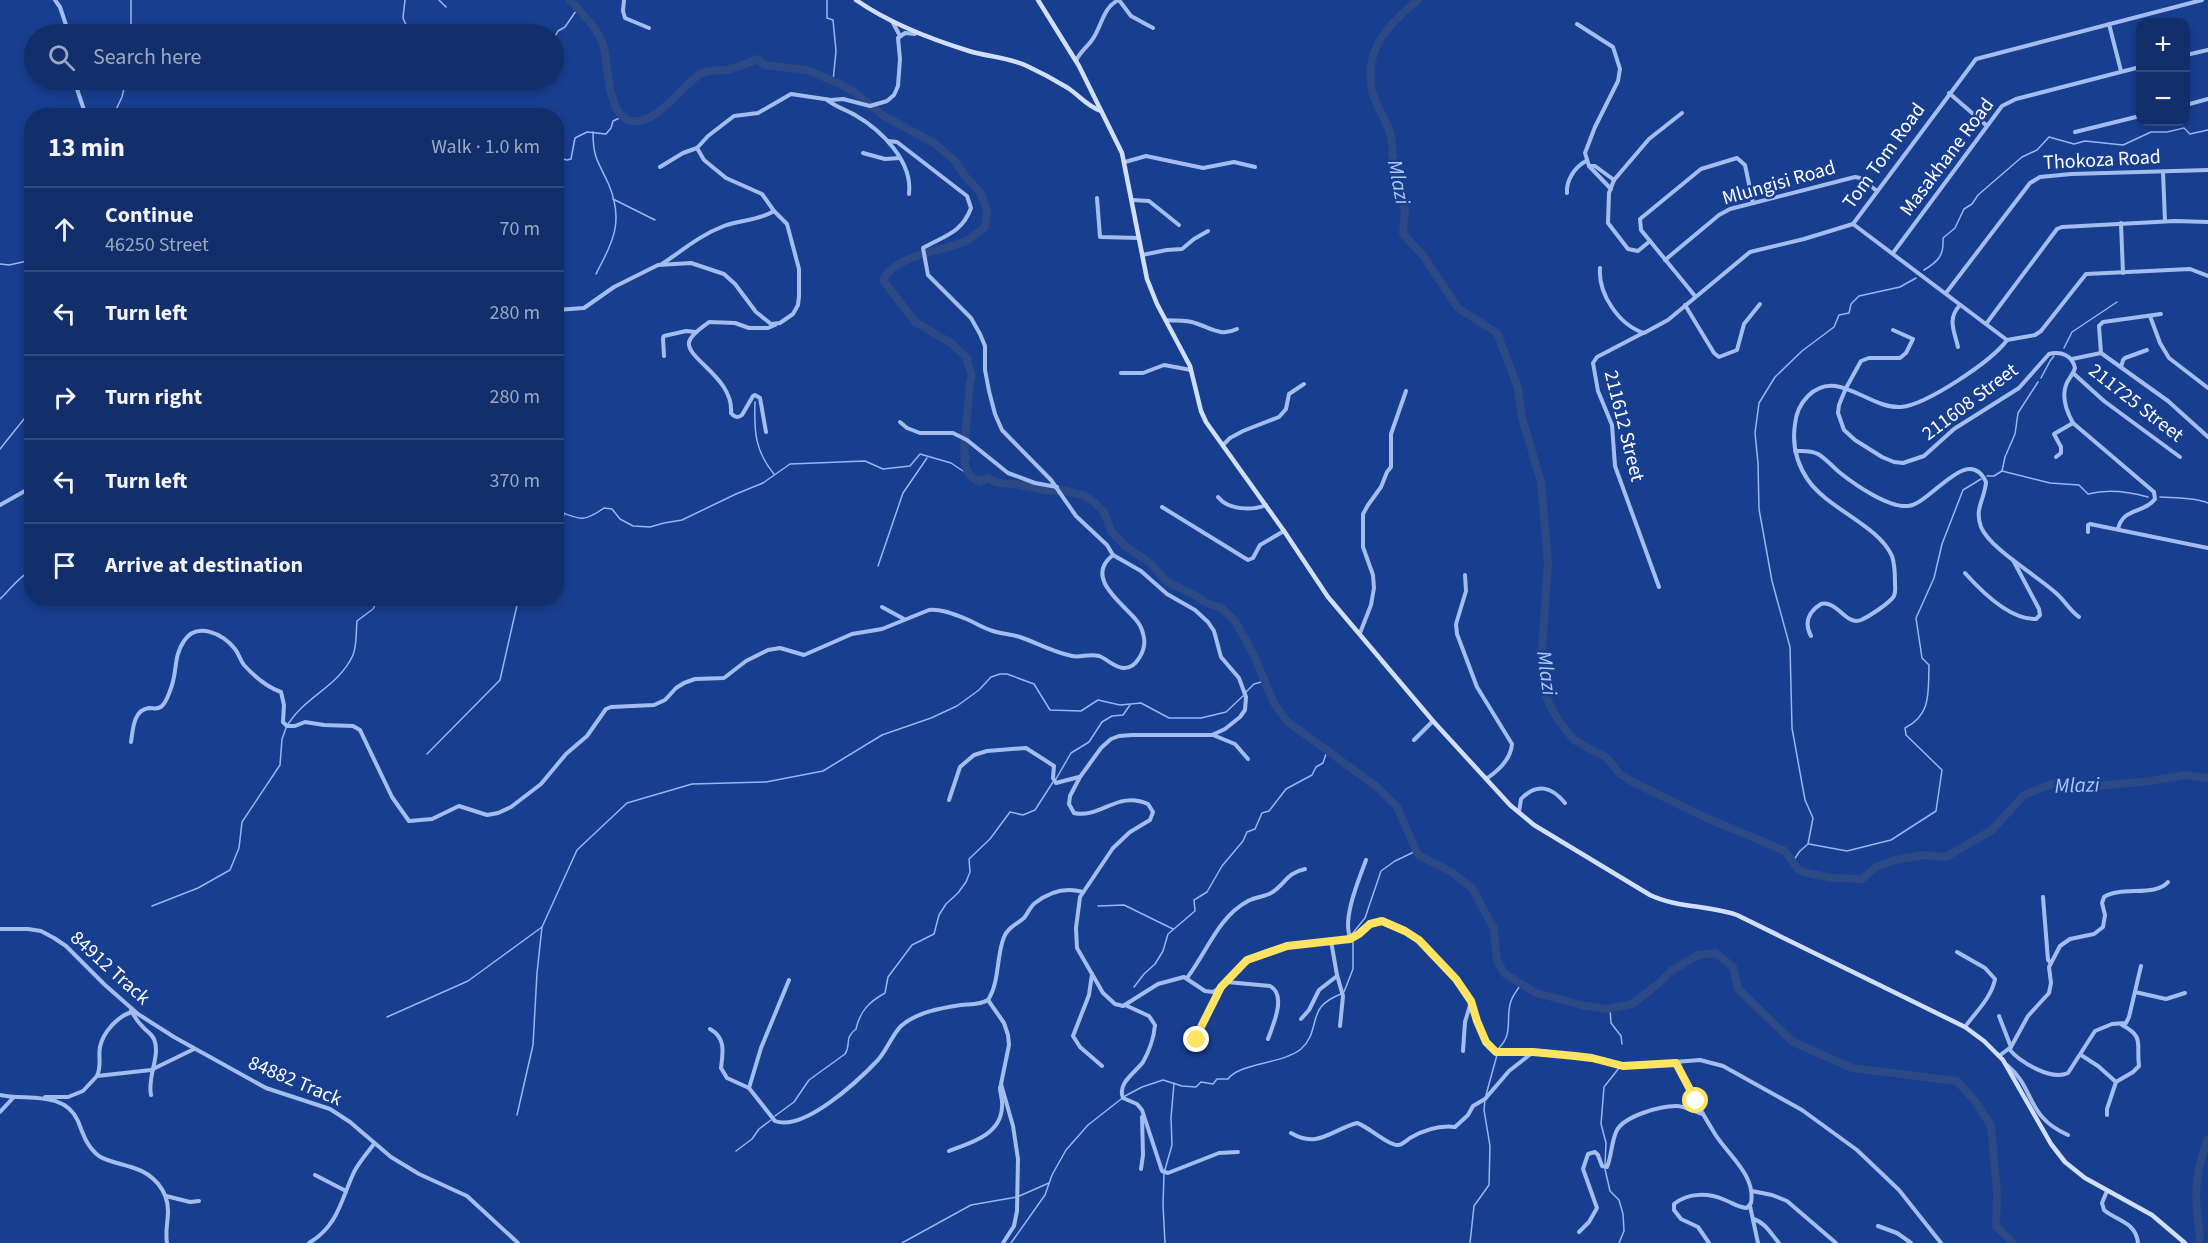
<!DOCTYPE html>
<meta charset="utf-8">
<style>
:root{--surface:#122e6b;--page:#1b3671;--text:#f1f3f6;--muted:#9ca8c1;--line:#314a7e}
body{margin:0;font-family:"Source Sans 3",sans-serif;background:var(--page);color:var(--text)}
.controls{position:absolute;right:18px;top:18px;display:grid;overflow:hidden;border-radius:12px;box-shadow:0 3px 9px #0003}
.controls button{width:54px;height:54px;display:grid;place-items:center;padding:0;border:0;border-bottom:2px solid var(--line);background:var(--surface);color:var(--text);font:30px sans-serif}
.stop{position:absolute;width:18px;height:18px;margin:-14px;border:4px solid #ffe463;border-radius:50%;background:#fff}
.stop.end{background:#ffe463;border-color:#fff;box-shadow:0 2px 6px #0008}
.list{margin:0;padding:0;list-style:none}
h2{display:flex;justify-content:space-between;align-items:center;height:78px;margin:0;padding:0 24px;font-size:26px}
h2 small{font-size:20px;font-weight:400;color:var(--muted)}
.list li{display:grid;grid-template-columns:39px 1fr auto;gap:18px;align-items:center;box-sizing:border-box;height:84px;padding:0 24px;border-top:2px solid var(--line)}
.list b{display:block;font-size:22px;white-space:nowrap}
.list p{margin:0;font-size:20px;white-space:nowrap;color:var(--muted)}
.list em{font-size:20px;font-style:normal;color:var(--muted)}
.icon{flex:none;width:33px;height:33px;fill:none;stroke:currentColor;stroke-width:2;stroke-linecap:round;stroke-linejoin:round}
.map{position:relative;flex:none;width:2208px;height:1243px;overflow:hidden}
.search{position:absolute;background:var(--surface);box-shadow:0 3px 9px #0003;left:24px;top:24px;width:540px;height:66px;display:flex;align-items:center;gap:15px;box-sizing:border-box;padding:0 21px;border-radius:33px;color:var(--muted);font-size:22px}
.panel{position:absolute;background:var(--surface);box-shadow:0 3px 9px #0003;left:24px;top:108px;width:540px;height:498px;border-radius:24px}
.map>svg:first-child{display:block}
</style>
<div class="map">
<svg width="2208" height="1243" viewBox="0 0 2208 1243">
<rect width="100%" height="100%" fill="#183e8f"/>
<g fill="none" stroke-linecap="round" stroke-linejoin="round">
<g stroke="#97b6f2" stroke-width="1.5">
<path d="M405,0l-2,18 7,16"/>
<path d="M439,0l7,7"/>
<path d="M827,0v18l6,2 3,31 -3,30"/>
<path d="M131,34v-34"/>
<path d="M554,38l4,-7 7,-4 13,-19"/>
<path d="M113,116l9,-19 4,-17"/>
<path d="M593,132c0,28 6,30 16,53 15,37 4,56 -13,89"/>
<path d="M556,157l11,3 4,-1 4,-21 12,-6 19,2 5,-6 2,-7 11,-5"/>
<path d="M613,199l42,21"/>
<path d="M0,264l9,1 23,-5"/>
<path d="M1924,270c15,-9 20,-15 19,-32l12,-10 9,-19 8,-5 6,-9 44,-38 15,-7 12,-13 25,7 11,-3 38,4 28,-13h16l17,-4 6,6 18,-4"/>
<path d="M2064,348l8,-16 45,-30"/>
<path d="M2041,378l9,-17 4,-5"/>
<path d="M755,402c-1,30 0,49 19,72"/>
<path d="M0,449l32,-40"/>
<path d="M2002,471l3,-14 10,-23 3,-21 20,-31"/>
<path d="M1987,476h7l8,-5 48,12 29,2 9,9c19,-5 42,-2 60,3"/>
<path d="M2160,497c15,1 34,0 48,6"/>
<path d="M556,510c24,10 27,13 48,-2l8,1 8,10 13,7 17,1 14,-4 18,-3 54,-26 27,-11 27,-19 75,-3 18,8 27,-3 10,-12 31,9 18,12"/>
<path d="M556,530l8,-15"/>
<path d="M878,566l25,-73 24,-35"/>
<path d="M0,599c11,-10 18,-22 32,-29"/>
<path d="M1246,692l8,-8 11,-3"/>
<path d="M288,724c17,-27 51,-38 65,-69 4,-10 3,-24 4,-34l16,-12 6,-11"/>
<path d="M427,754l73,-74 17,-75 4,-7"/>
<path d="M1056,779l15,-26 18,-11 13,-20 10,-6 11,-1 7,-10"/>
<path d="M1809,844l38,7 44,-11 45,-29 6,-41 -36,-35 -1,-7c27,-14 23,-36 24,-63l-7,-7 -6,-40 18,-40 8,-34 21,-54 18,-11"/>
<path d="M1793,861l7,-10 8,-7 5,-26 -8,-18 -13,-72 -2,-81 -18,-66 -13,-72 -1,-46 -3,-30 4,-30 16,-26 27,-26 32,-24 5,-12 10,-2 2,-9 8,-8 41,-9 16,-9"/>
<path d="M152,906l46,-18 32,-18 9,-22 3,-26 38,-57 2,-26 4,-11"/>
<path d="M1098,906l26,-1 49,24"/>
<path d="M1352,934l13,-16 16,-47 14,-10 21,-10"/>
<path d="M1134,987l10,-13 11,-10 8,-13 5,-17 27,-23 -1,-11 13,-8 15,-26 21,-25 4,-9 8,-3 7,-16 7,-2 17,-22 26,-14 4,-8 7,-4 4,-12"/>
<path d="M1344,992l9,-23v-29"/>
<path d="M1610,1009l1,14 10,13 1,8"/>
<path d="M387,1017l81,-36 74,-54 35,-77 50,-47 65,-19 74,-2 57,-11 59,-36 49,-17 26,-12 22,-16 12,-13 9,-3h7l27,10 16,26 31,1 17,-11 22,5 21,-2 28,15h32l25,-6 17,-16"/>
<path d="M1499,1048c15,-15 6,-30 12,-47 2,-6 7,-12 10,-17"/>
<path d="M1486,1095l11,-40"/>
<path d="M517,1115l16,-70 4,-72 5,-46"/>
<path d="M775,1116l19,-14 15,-22 36,-26c7,-10 -2,-15 11,-25 4,-18 13,-27 29,-36l3,-16 24,-32 22,-11 5,-19 7,-11 12,-11 8,-11 4,-10 -1,-13 21,-20 20,-27 13,3 12,-5 18,-28"/>
<path d="M736,1151l16,-12 7,-10 12,-9"/>
<path d="M1605,1165l1,-22 -5,-19 3,-37 15,-19"/>
<path d="M1605,1169l5,22 9,9 4,14 1,17 -5,12"/>
<path d="M902,1243l69,-38 46,-8 32,-14"/>
<path d="M1011,1243l34,-48 7,-20 14,-25 22,-25 37,-29 17,-9 21,-7 19,6 14,1 5,-5 12,2 4,-5h11c11,-16 55,-15 73,-30 15,-13 11,-31 20,-42 5,-6 12,-10 20,-13"/>
<path d="M1165,1243l-2,-38 1,-32 8,-28 -1,-27 3,-35"/>
<path d="M1470,1243l4,-37 15,-21 1,-39 -6,-36 1,-11"/>
</g>
<g stroke="#2c4885" stroke-width="8">
<path d="M570,0c12,14 26,26 33,44 7,23 2,98 49,72 19,-11 31,-30 48,-42 7,-4 15,-3 23,-4 6,0 30,-8 34,-11l8,6 42,5 33,14 13,7 31,25 50,27 21,18 9,14 16,17 7,18 -2,17c-5,4 -13,10 -19,14 -22,10 -72,14 -83,39l32,42 36,21 17,16 -1,3c3,8 7,11 3,20l-6,70 2,5 -2,2c2,9 3,16 12,21l3,-1 1,3 8,-4c11,8 19,4 32,7 13,2 25,7 39,6"/>
<path d="M1418,0c-30,25 -54,48 -46,90 3,17 16,30 19,47 4,24 -1,52 14,72l-2,25 19,20 36,54 39,25 21,55 4,30 19,64 7,81 -6,87 3,41 4,13 10,17 15,19 33,18 13,16 11,7 69,34 85,36 13,18 8,4 27,5 29,1 14,-12 19,-7 29,-5 22,2 46,-27 32,-35 28,-11h16l10,4 72,-7 35,-6 23,3"/>
<path d="M1060,490l23,5 11,7 10,10 7,19 13,14 27,19 16,18 31,15 8,6 14,4 15,14 18,32 21,50 13,18 90,66 20,20 21,48 35,18 19,15 22,41 3,32 8,13 31,19 46,12 25,4 25,-5 27,-21 12,-12 27,-16 18,-2 17,14 5,22 55,53 59,26 105,13 18,20 16,25 6,67 -1,33 17,17"/>
<path d="M2199,1243l1,-7c-6,-37 -6,-62 8,-97"/>
</g>
<g stroke="#a4bdef" stroke-width="4">
<path d="M55,0l5,7 9,27"/>
<path d="M624,0l-1,11 2,7 24,10"/>
<path d="M1119,0l12,16 22,12"/>
<path d="M2202,0l-226,59 -123,165 154,116 28,-5 6,-4 45,-57 104,-5 18,7"/>
<path d="M892,21l8,15"/>
<path d="M1577,24l36,23 7,22 -2,12 -23,46 -10,26 4,13 22,23"/>
<path d="M2109,24l12,47"/>
<path d="M2186,55l22,-5"/>
<path d="M1076,61c4,-10 13,-15 18,-24 8,-13 10,-31 25,-37"/>
<path d="M74,80l12,36"/>
<path d="M1949,93l37,32"/>
<path d="M826,99c9,8 19,10 29,16 26,15 58,46 54,79"/>
<path d="M2186,105l22,-6"/>
<path d="M2075,132l65,-16"/>
<path d="M888,141l9,1 70,54 4,12c-9,25 -27,28 -48,40l5,27 43,43 9,16 5,12v24l4,21 6,23 7,16 49,50 25,36 31,29 6,10 28,16 26,23 28,16 13,12 6,9 7,26 18,21 7,19 -1,13 -5,7 -15,12 -13,6h-80l-13,1 -8,3 -10,9 -21,29 -10,19 -1,8 5,9c26,6 44,-23 74,-9l5,8 -3,8 -20,12 -17,16 -33,49 -4,31 1,20 26,45 12,11 8,2 35,-22 26,-7 21,14 8,1c15,-8 23,-25 37,-33 17,-11 42,-15 62,-17 12,0 28,0 40,-4 12,-4 16,-20 31,-16 30,6 56,36 74,59 6,7 12,14 15,23 7,17 9,35 24,48h37l42,4 17,2 31,8 77,-6 23,6 79,44 55,40 42,40 42,53"/>
<path d="M863,153l22,6 15,-1"/>
<path d="M1125,162l21,-6 57,12 31,-6 21,5"/>
<path d="M1589,166h6l19,14"/>
<path d="M660,167l23,-14 14,-5"/>
<path d="M2163,172l2,49"/>
<path d="M1567,193c-1,-13 8,-26 19,-32"/>
<path d="M1097,198l3,39 39,1"/>
<path d="M1132,200l17,1 30,24"/>
<path d="M2121,223l2,50"/>
<path d="M1650,241l-12,10 -10,-2 -20,-26 1,-30 5,-13 35,-41 33,-26"/>
<path d="M1893,253l109,-147 14,-7 124,-32"/>
<path d="M1142,255l25,-5 15,-1 12,-10 14,-8"/>
<path d="M1665,260l54,-45 11,-6 125,-32 5,1 17,13"/>
<path d="M662,264c21,-14 38,-29 62,-38 16,-6 34,-5 50,-15"/>
<path d="M1600,268c-2,26 19,57 44,65l24,-13 82,-68 54,-13 49,-15"/>
<path d="M1946,293l84,-110 10,-6 31,-3 137,-4"/>
<path d="M1695,296l-54,-66 -1,-11 61,-50 36,-11 8,7 8,38"/>
<path d="M1685,305l29,48 5,4 18,-7 7,-26 16,-20"/>
<path d="M556,310l28,-2 30,-21 44,-22 33,-2 33,11 11,10 21,28 15,12 9,-1 13,-9 5,-9 1,-9v-27l-12,-45 -13,-13 -12,-17 -36,-16 -22,-18 -7,-12 11,-12 26,-20 24,-3 33,-19 40,6 12,-1 27,7 17,-5 7,-6 4,-9 2,-27 -2,-21 7,-5 10,1"/>
<path d="M2150,316l10,27 9,15 39,30"/>
<path d="M1166,320c9,1 21,0 29,3 16,5 26,14 42,6"/>
<path d="M1986,324l71,-95 5,-2 113,-6 33,1"/>
<path d="M1893,330l20,9 -7,14 -6,5h-31l-8,3 -15,27 -7,17 -1,8 6,17 11,10 27,17 12,5 9,1 21,-7 30,-27 65,-41 30,-34c12,-3 23,1 26,14 -2,7 -7,11 -9,17 -5,13 1,27 7,38l81,69 1,7c-11,15 -32,8 -37,30"/>
<path d="M1643,333l-46,24 -4,6 5,28 14,34 3,41 44,121"/>
<path d="M1958,347c-4,-17 -11,-28 2,-42"/>
<path d="M2101,353l-2,-27 4,-4 58,-8"/>
<path d="M664,356l-1,-18 1,-2 22,-5 10,1"/>
<path d="M2072,359l29,-6 67,48 40,36"/>
<path d="M2121,367l2,-7 2,-2 22,-8"/>
<path d="M1121,373h22l21,-8 27,5"/>
<path d="M2073,373l31,28 76,56"/>
<path d="M900,422l7,6 13,5h33l14,7 41,33 27,10 22,4"/>
<path d="M766,432l-6,-34 -5,-3 -2,1 -11,19c-4,3 -7,3 -11,-2 3,-35 -45,-54 -42,-71 2,-8 14,-15 20,-20l26,1 14,5h19l7,-3"/>
<path d="M1223,445l7,-7 13,-7 36,-14 7,-8 3,-15 15,-10"/>
<path d="M1795,451c7,0 16,-1 23,3 7,4 14,12 21,18 15,12 49,36 69,34 23,-2 60,-63 78,-24 -1,17 -12,26 -5,45 9,22 57,49 76,67 8,7 13,17 22,23"/>
<path d="M2056,457l5,-4v-6l-7,-13 19,-11"/>
<path d="M1218,497c10,13 34,14 48,8"/>
<path d="M0,505l32,-18"/>
<path d="M1162,507l86,53 5,-2 7,-13 24,-14"/>
<path d="M2088,532v-7l2,-1 118,24"/>
<path d="M1965,573c16,18 44,47 71,46l4,-4 -1,-6 -26,-49"/>
<path d="M1465,575l1,16 -10,33 1,10 20,53 35,57c-1,15 -14,27 -26,35"/>
<path d="M882,607l22,12"/>
<path d="M1360,633l11,-28 3,-17 -1,-13 -10,-28v-33l5,-9 13,-18 6,-15 4,-5v-33l15,-43"/>
<path d="M1811,636c-7,-13 -3,-24 10,-32 16,-4 25,22 40,16 7,-3 29,-17 33,-24 2,-4 1,-9 1,-13 0,-9 0,-18 -3,-27 -14,-31 -64,-47 -84,-76 -11,-16 -16,-36 -13,-56 1,-10 6,-21 13,-28 29,-29 60,13 93,11 25,-2 91,-46 106,-67"/>
<path d="M1213,735l22,9 13,15"/>
<path d="M1414,740l19,-19"/>
<path d="M131,742c2,-12 2,-32 18,-34 5,0 9,2 13,-2 5,-5 8,-15 10,-21 5,-15 2,-30 12,-44 13,-20 39,-7 51,8 4,5 5,11 9,16 10,11 22,22 37,27l3,13 -1,17 4,4h8l10,-4 19,3 29,1 7,4 32,67 17,24 23,-2 27,-13 28,9 11,-2 13,-6 30,-23 25,-30 21,-18 19,-27 5,-2 43,-2 11,-5 11,-12 8,-5 11,-4 29,-1 22,-17 22,-11 12,-2 24,7 48,-21 30,-5 47,-19c13,-1 24,4 35,8 10,4 19,10 29,13 9,3 18,3 27,6 17,6 33,15 52,19 9,2 17,-3 27,0 8,3 15,11 24,12 14,1 23,-19 21,-30 -1,-6 -3,-12 -7,-17 -13,-17 -54,-43 -24,-66"/>
<path d="M949,800l11,-33 14,-12 13,-4 39,-3 28,18 -1,12 3,5 23,-6"/>
<path d="M1519,812l2,-13c16,-17 31,-12 44,4"/>
<path d="M2043,897l5,63 3,3"/>
<path d="M0,929h28l13,2 13,7 12,8 39,39 33,29 36,23 92,51 64,21 20,13 41,35 28,17 48,22 51,47"/>
<path d="M1351,939c-10,-18 8,-60 15,-79"/>
<path d="M1331,941l6,34 6,21 -3,30"/>
<path d="M1957,952l28,16 10,11c-3,18 -20,34 -30,48"/>
<path d="M1092,974l-3,21 -16,41 7,11 22,19"/>
<path d="M1187,978c20,-26 31,-61 61,-77 7,-4 16,-4 23,-8 14,-8 15,-20 34,-24"/>
<path d="M1227,982l43,4c17,9 3,39 -2,53"/>
<path d="M2135,992l31,7 19,-6"/>
<path d="M988,1000l16,23 4,12 1,10 -8,39 12,42 5,33 -1,52 -3,15 -11,17"/>
<path d="M1125,1005l24,11 6,9c-1,12 -6,27 -12,37 -8,11 -26,21 -20,36l14,6 5,6 20,61 6,2 51,-20 19,-1"/>
<path d="M131,1010c3,6 6,11 11,16 4,5 9,7 12,13 7,17 -7,37 -3,56"/>
<path d="M1999,1016l12,31"/>
<path d="M1301,1019l8,-9 10,-20 18,-14"/>
<path d="M710,1029c16,9 13,23 11,39l6,10 22,10 26,33c29,11 84,-41 103,-61 9,-10 14,-25 23,-34 16,-14 40,-18 60,-21 9,-1 19,0 27,-5 12,-19 8,-43 16,-63 4,-10 13,-13 20,-19 4,-5 6,-11 11,-15 14,-11 31,-16 48,-11"/>
<path d="M1201,1048l-4,-8 2,-9 21,-41"/>
<path d="M2009,1049c11,13 42,32 59,24l27,-42 17,-7 14,-1 3,-6 12,-51"/>
<path d="M1463,1051l2,-29 6,-20"/>
<path d="M2081,1055l17,11 18,16"/>
<path d="M1999,1056l12,-9 17,-31 21,-23 2,-10 -2,-16 11,-21 10,-7 24,-5 9,-7 2,-12 -3,-12 2,-6c17,-11 52,0 64,-15"/>
<path d="M1675,1063c12,24 26,48 40,71 13,21 41,41 36,69l-4,5c-8,0 -14,-5 -22,-8 -16,-7 -36,-8 -51,4v6l7,9 17,8 11,16"/>
<path d="M2007,1065c28,23 19,52 61,70"/>
<path d="M97,1076c5,-11 1,-19 3,-29 3,-15 18,-31 32,-35"/>
<path d="M749,1088l12,-40 28,-68"/>
<path d="M0,1095c26,6 64,-5 78,26 5,13 9,26 21,35 9,6 24,8 35,12 19,6 34,22 34,43 0,11 -3,21 -1,32"/>
<path d="M45,1097h23l15,-6 14,-15 54,-6 43,-21"/>
<path d="M0,1112l13,-14"/>
<path d="M2107,1115v-6l9,-27 17,-10 6,-6c-3,-22 6,-29 -17,-41"/>
<path d="M1291,1133c27,16 40,-3 66,-10 12,4 32,23 41,22 4,0 8,-4 12,-7 14,-8 28,-13 45,-11l13,-12 5,-9 12,-7 24,-28 23,-18"/>
<path d="M949,1151c21,-8 52,-16 53,-44 1,-7 -2,-13 -2,-20"/>
<path d="M1141,1169l2,-14 -1,-38"/>
<path d="M315,1175l31,16"/>
<path d="M1752,1191l20,4 15,6 49,42"/>
<path d="M2107,1191l-5,12 2,7c13,11 32,12 34,33"/>
<path d="M166,1196l24,6 9,-1"/>
<path d="M1750,1206l8,37"/>
<path d="M1753,1219c12,3 18,15 26,24"/>
<path d="M1878,1226l19,7 14,10"/>
<path d="M1579,1232l10,-10 8,-14 -14,-39 5,-15 7,-2 3,3 4,11 5,1c5,-12 4,-25 10,-37 8,-14 43,-24 59,-24 10,0 18,6 27,8"/>
<path d="M309,1243c29,-17 32,-43 45,-71 5,-10 13,-19 20,-28"/>
</g>
<g stroke="#d2dffb" stroke-width="4.5">
<path d="M856,0c33,23 74,39 113,51 19,6 39,6 58,15 13,6 28,14 41,22 12,8 19,18 33,23"/>
<path d="M1038,0l41,66 43,87 25,126 10,25 33,62 11,45 5,11 78,109 44,66 105,124 77,84 24,20 116,70c27,13 59,10 87,20l228,112 19,14 19,19 48,84 14,18 20,16 67,37 33,28"/>
</g>
</g>
<g fill="none" stroke-linecap="round" stroke-linejoin="round">
<path stroke="#ffe463" stroke-width="8" d="M1197,1040l2,-9 22,-44 26,-27 40,-14 63,-7 9,-5 11,-10 12,-3 23,10 14,9 37,39 15,22 6,20 9,21 10,10h37l42,4 17,2 31,8 53,-3 20,38"/>
</g>
<g text-anchor="middle" dominant-baseline="central" stroke-width="5" stroke-linejoin="round" paint-order="stroke">
<g font-size="20" fill="#fff" stroke="#183e8f">
<text transform="translate(1884 156) rotate(-54)">Tom Tom Road</text>
<text transform="translate(1947 157) rotate(-53)">Masakhane Road</text>
<text transform="translate(2102 160) rotate(-3)">Thokoza Road</text>
<text transform="translate(1779 183) rotate(-16)">Mlungisi Road</text>
<text transform="translate(1970 402) rotate(-37)">211608 Street</text>
<text transform="translate(2136 403) rotate(38)">211725 Street</text>
<text transform="translate(1624 426) rotate(76)">211612 Street</text>
<text transform="translate(110 968) rotate(42)">84912 Track</text>
<text transform="translate(295 1081) rotate(23)">84882 Track</text>
</g>
<g font-size="21" font-style="italic" fill="#b0c8f6" stroke="#183e8f">
<text transform="translate(1399 182) rotate(79)">Mlazi</text>
<text transform="translate(1547 673) rotate(82)">Mlazi</text>
<text transform="translate(2077 785) rotate(-2)">Mlazi</text>
</g>
</g>
</svg>
<div class="controls">
<button>+</button>
<button>−</button>
</div>
<div class="stop" style="left:1696px;top:1101px"></div>
<div class="stop end" style="left:1197px;top:1040px"></div>
<div class="search"><svg class="icon" aria-label="search" viewBox="0 0 24 24"><circle cx="10" cy="10" r="6"/><path d="M15 15l6 6"/></svg>Search here</div>
<section class="panel">
<h2>13 min<small>Walk · 1.0 km</small></h2>
<ul class="list">
<li><svg class="icon" aria-label="ahead" viewBox="0 0 24 24"><path d="M12 20V5M6 11l6-6 6 6"/></svg><div><b>Continue</b><p>46250 Street</p></div><em>70 m</em></li>
<li><svg class="icon" aria-label="left" viewBox="0 0 24 24"><path d="M17 20v-9H6M10 6l-5 5 5 5"/></svg><div><b>Turn left</b></div><em>280 m</em></li>
<li><svg class="icon" aria-label="right" viewBox="0 0 24 24"><path d="M7 20v-9h11M14 6l5 5-5 5"/></svg><div><b>Turn right</b></div><em>280 m</em></li>
<li><svg class="icon" aria-label="left" viewBox="0 0 24 24"><path d="M17 20v-9H6M10 6l-5 5 5 5"/></svg><div><b>Turn left</b></div><em>370 m</em></li>
<li><svg class="icon" aria-label="arrive" viewBox="0 0 24 24"><path d="M6 21V4h12l-3 4 3 4H6"/></svg><div><b>Arrive at destination</b></div></li>
</ul>
</section>
</div>
